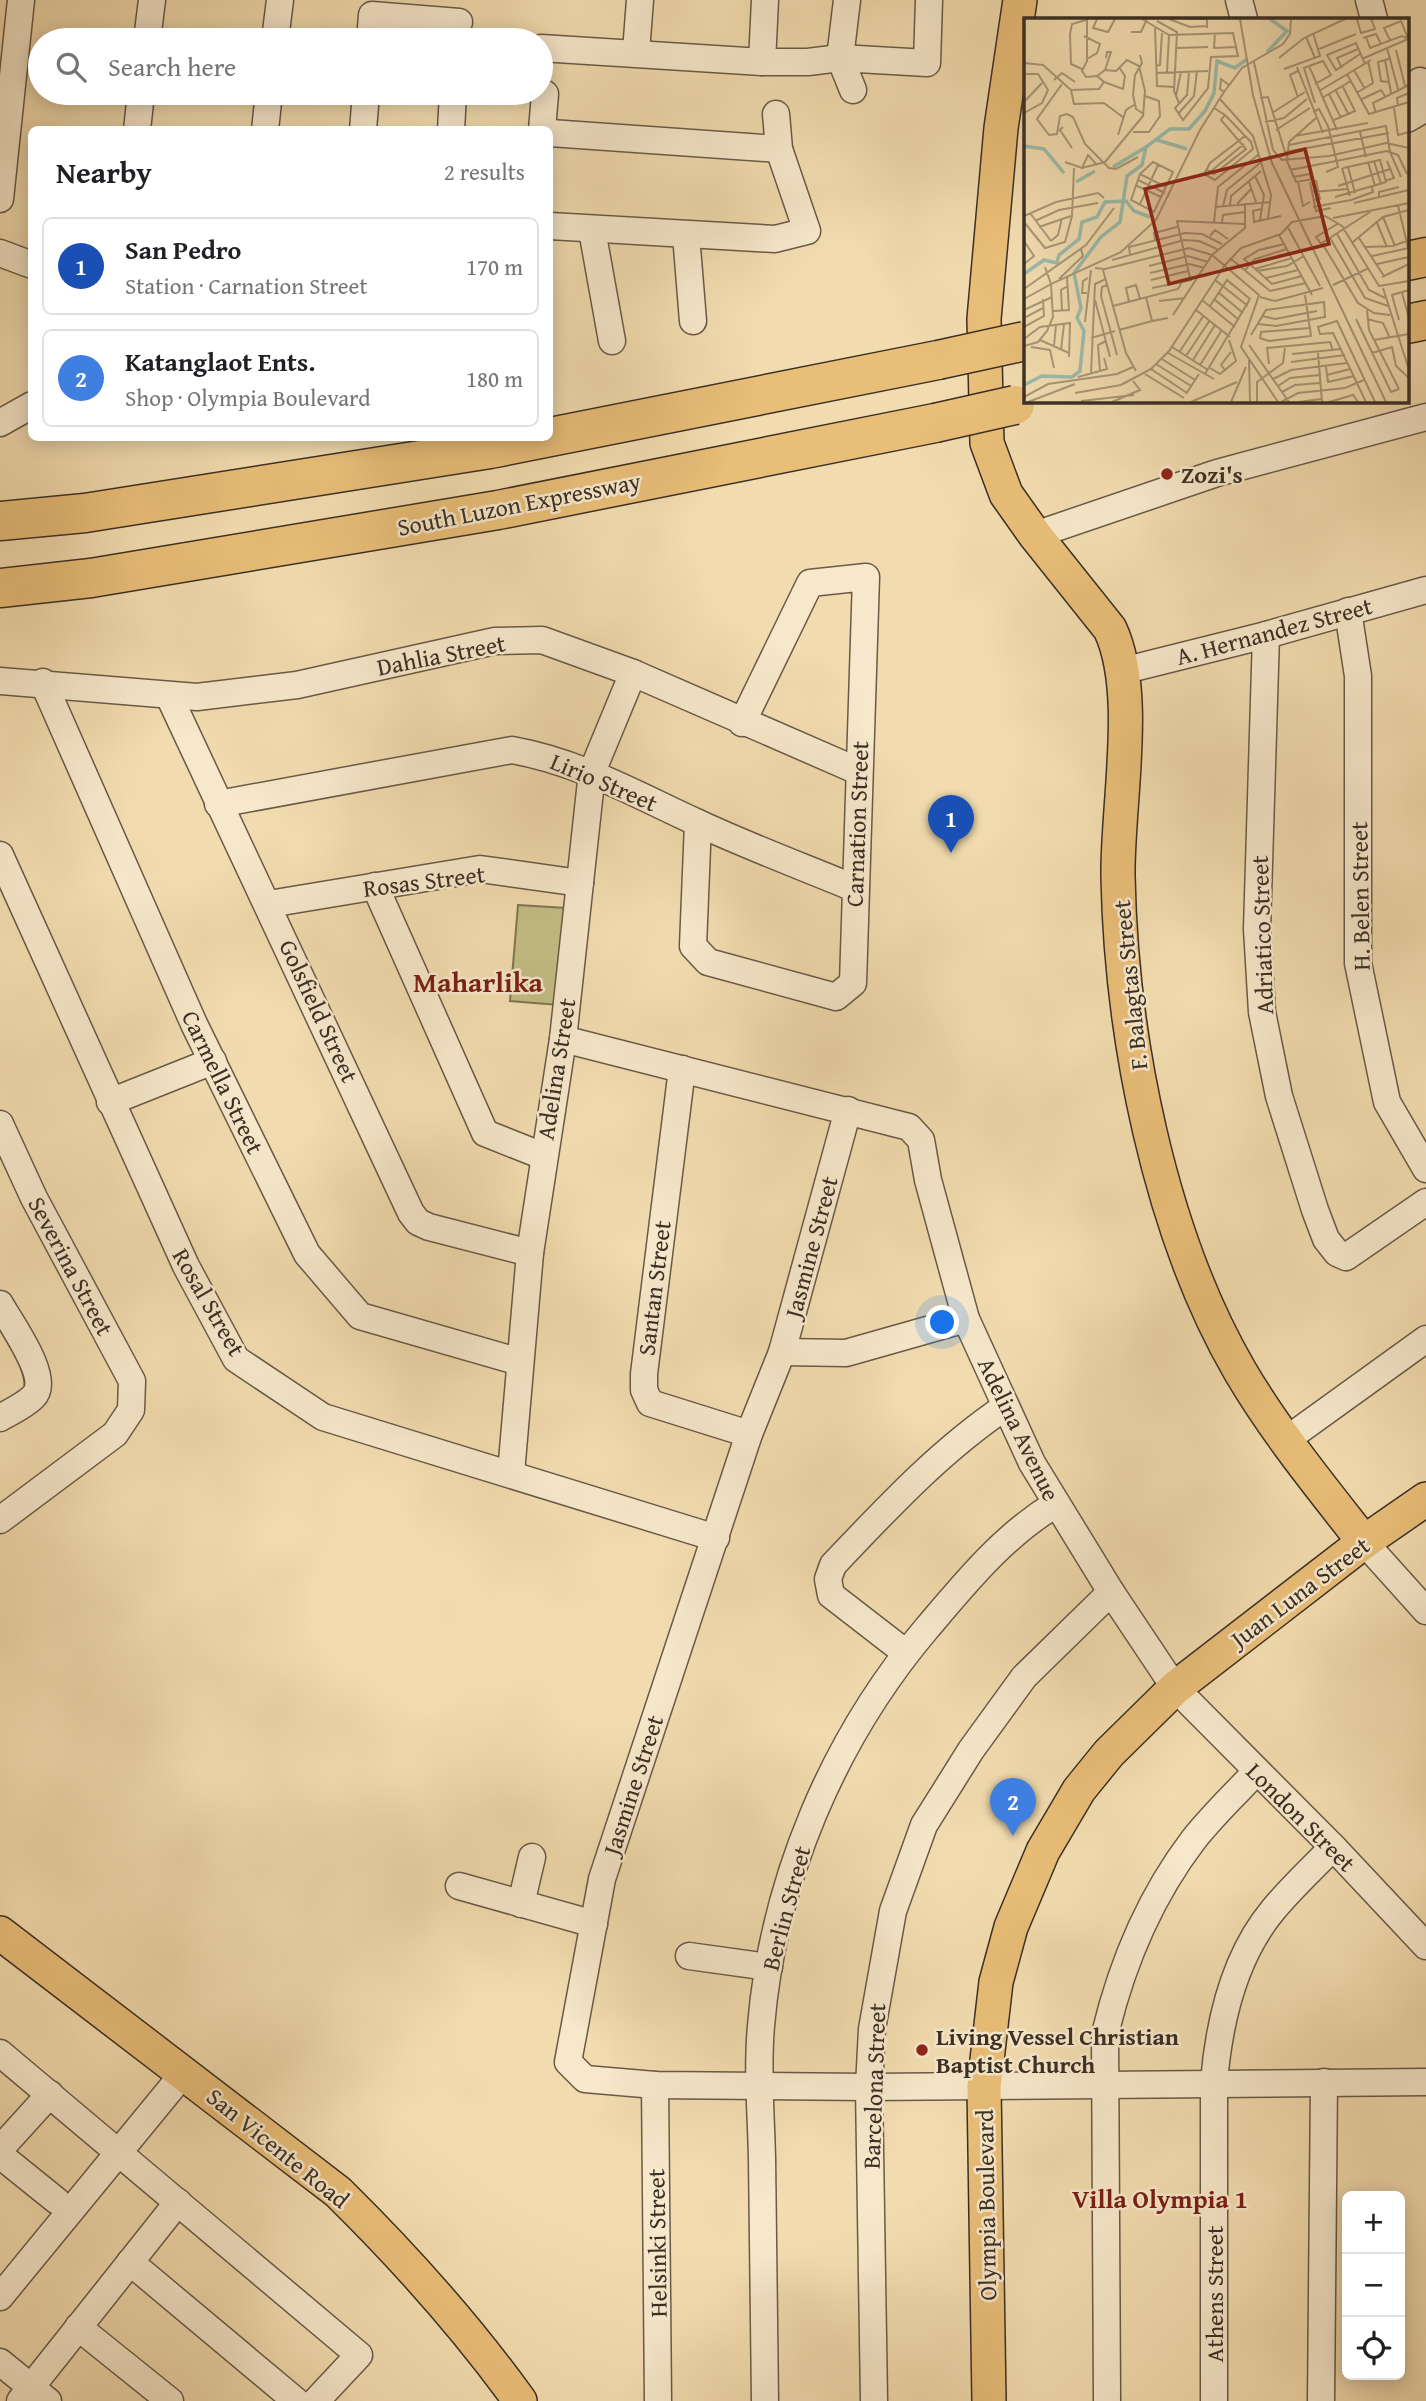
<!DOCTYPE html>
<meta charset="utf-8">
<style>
:root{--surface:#fff;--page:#f2f2f2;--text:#202124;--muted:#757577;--line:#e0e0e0;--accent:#2563eb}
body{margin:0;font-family:"Gentium Book Plus",serif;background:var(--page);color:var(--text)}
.controls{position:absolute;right:21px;bottom:21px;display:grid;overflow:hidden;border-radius:10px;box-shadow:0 4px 18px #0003}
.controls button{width:63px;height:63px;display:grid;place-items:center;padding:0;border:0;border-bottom:2px solid var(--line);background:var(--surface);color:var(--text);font:35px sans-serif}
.you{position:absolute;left:943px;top:1323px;width:24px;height:24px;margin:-18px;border:5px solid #fff;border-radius:50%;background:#1a73e8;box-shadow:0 0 0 10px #1a73e833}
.badge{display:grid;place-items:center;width:46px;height:46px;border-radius:50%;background:var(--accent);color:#fff;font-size:23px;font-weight:700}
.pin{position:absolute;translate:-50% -58px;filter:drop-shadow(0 2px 4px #0008)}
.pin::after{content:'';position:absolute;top:37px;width:24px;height:21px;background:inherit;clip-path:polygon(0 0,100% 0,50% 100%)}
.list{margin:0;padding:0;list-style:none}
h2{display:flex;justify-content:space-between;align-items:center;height:91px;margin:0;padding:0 28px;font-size:30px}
h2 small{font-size:23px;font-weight:400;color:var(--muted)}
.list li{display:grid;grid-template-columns:46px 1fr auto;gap:21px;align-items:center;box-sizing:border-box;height:98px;margin:0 14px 14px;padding:0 14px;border:2px solid var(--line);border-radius:10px}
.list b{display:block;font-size:26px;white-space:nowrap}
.list p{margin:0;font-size:23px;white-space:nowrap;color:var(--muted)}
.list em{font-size:23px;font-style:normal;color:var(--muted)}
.icon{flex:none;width:38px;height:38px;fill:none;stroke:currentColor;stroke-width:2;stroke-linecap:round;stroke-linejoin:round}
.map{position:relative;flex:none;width:1426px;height:2401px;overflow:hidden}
.search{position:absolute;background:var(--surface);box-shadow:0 4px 18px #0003;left:28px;top:28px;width:525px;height:77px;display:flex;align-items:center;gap:18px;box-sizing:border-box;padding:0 24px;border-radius:38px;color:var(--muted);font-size:26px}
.panel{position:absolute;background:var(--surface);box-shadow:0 4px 18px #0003;left:28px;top:126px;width:525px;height:315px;border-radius:10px}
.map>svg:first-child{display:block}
</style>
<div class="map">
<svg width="1426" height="2401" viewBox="0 0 1426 2401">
<rect width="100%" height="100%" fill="#f2dcaf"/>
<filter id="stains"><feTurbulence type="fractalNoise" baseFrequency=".00286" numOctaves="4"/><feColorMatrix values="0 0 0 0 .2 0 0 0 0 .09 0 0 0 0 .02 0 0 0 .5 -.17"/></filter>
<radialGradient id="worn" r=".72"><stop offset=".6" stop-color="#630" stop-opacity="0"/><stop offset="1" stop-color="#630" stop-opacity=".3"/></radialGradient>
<path fill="#c3be85" stroke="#7e7655" stroke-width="2" d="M518,905l48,3 -7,97 -49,-4z"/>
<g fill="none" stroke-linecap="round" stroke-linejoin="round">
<defs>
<g id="minor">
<path d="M847,0l-7,58 13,32"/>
<path d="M1239,0l5,19"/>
<path d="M1369,0l5,19"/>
<path d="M147,40l5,-40"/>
<path d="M275,40l5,-40"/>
<path d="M370,40l2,-25 87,7"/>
<path d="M541,48l221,14h46l32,-4 87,5 2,-63"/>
<path d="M636,52l4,-52"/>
<path d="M762,62l3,-62"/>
<path d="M1407,119l12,-7 1,-31"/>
<path d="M137,130l4,-37"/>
<path d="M265,130l4,-37"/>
<path d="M363,130l3,-37"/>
<path d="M451,130l2,-37"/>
<path d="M542,130l3,-36"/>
<path d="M550,133l229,16"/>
<path d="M0,199l21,-199"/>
<path d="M550,226l225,13 32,-8 -28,-82 -3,-35"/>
<path d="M592,230l20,111"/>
<path d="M686,235l7,86"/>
<path d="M0,253l32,12"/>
<path d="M0,423l32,-18"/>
<path d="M1035,535l182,-62 209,-56"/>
<path d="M1348,611l10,65v287l29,139 39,67"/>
<path d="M1266,635l-9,294 5,83 17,84 36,114 11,29 11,14 9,4 80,-55"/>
<path d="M1122,671l144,-36 160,-45"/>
<path d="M0,681l197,16 100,-12 198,-44 47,-1 91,33 225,98"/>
<path d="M43,682l151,342 113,230 53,62 160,46"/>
<path d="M169,696l242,517 7,9 11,5 101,26"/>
<path d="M218,804l294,-54c67,12 123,44 184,72 51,24 105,44 158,66"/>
<path d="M698,823l-5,123 15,16 128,35 17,-14 13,-406 -56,6 -68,140"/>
<path d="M0,855l186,411 50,93 87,58 393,121"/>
<path d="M375,886l110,247 58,23"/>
<path d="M269,904l211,-35 100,14"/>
<path d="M563,1039l346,88 12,13 7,40 38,139 66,144 79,129 64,96 158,159 93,99"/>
<path d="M682,1069l-38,305v16l6,13 99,31"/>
<path d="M110,1102l103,-41"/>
<path d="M848,1110l-66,242 -33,82 -147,445 -34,183 17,17 70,6 214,2 557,-5"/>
<path d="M0,1124l34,74 98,183 -1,29 -16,24 -115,86"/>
<path d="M0,1304c11,20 52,75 33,93 -9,9 -23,15 -33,21"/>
<path d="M782,1352l64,1 120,-34"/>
<path d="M1286,1440l140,-101"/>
<path d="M511,1473l19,-220 33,-214 29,-267 41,-99"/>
<path d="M1364,1542l62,69"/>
<path d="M906,1653l-75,-58 -3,-16 5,-14c54,-57 107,-114 172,-158"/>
<path d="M459,1886l135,38"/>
<path d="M521,1904l11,-47"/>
<path d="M689,1956l80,11"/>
<path d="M0,2053l359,302 -43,46"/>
<path d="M655,2085l3,316"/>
<path d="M0,2149l50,-55"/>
<path d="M0,2155l57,46"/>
<path d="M130,2262l166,139"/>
<path d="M0,2297l183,-223"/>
<path d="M78,2327l92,74"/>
<path d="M0,2362l48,39"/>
<path d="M20,2401l158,-199"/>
<path d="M765,2401c-1,-81 -2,-162 -3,-243 -1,-44 -5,-89 -1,-132 12,-145 72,-287 166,-398 39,-46 77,-93 129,-124"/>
<path d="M874,2401l-5,-314 3,-58 21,-118 31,-86 47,-75 53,-73 87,-85"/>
<path d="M1107,2401l-2,-367c17,-71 44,-136 89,-195 18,-23 41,-45 62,-67"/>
<path d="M1214,2401v-319c5,-60 19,-124 59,-172 18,-22 40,-42 60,-63"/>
<path d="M1321,2401l3,-319"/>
</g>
<g id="major">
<path d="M1020,0l-19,128 -17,191 3,124 19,51 29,41 75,94c30,63 7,176 8,247 3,159 41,356 122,495 35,60 81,116 124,171"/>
<path d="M0,1933l338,259c66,65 128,134 182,209"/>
<path d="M989,2401l-5,-315 12,-104 15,-55 32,-76 36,-61 30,-37 66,-65 189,-146 62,-43"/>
</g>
<g id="highway">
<path d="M1407,261l19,-4"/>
<path d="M1407,324l19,-4"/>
<path d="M0,521l85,-8 405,-64 448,-89"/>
<path d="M0,588l91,-10 407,-68 437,-87"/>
</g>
</defs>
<use href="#minor" stroke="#685a48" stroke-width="29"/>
<use href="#major" stroke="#3a2f25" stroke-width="36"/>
<use href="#highway" stroke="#3a2f25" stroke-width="41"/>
<use href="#minor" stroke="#f7e8cb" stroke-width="26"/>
<use href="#major" stroke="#e9be78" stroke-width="33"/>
<use href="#highway" stroke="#e9be78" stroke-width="38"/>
<defs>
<g id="highway-bridge">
<path d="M938,360l87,-19"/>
<path d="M935,423l80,-18"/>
</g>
</defs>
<use href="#highway-bridge" stroke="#3a2f25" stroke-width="41" stroke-linecap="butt"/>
<use href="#highway-bridge" stroke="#e9be78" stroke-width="38"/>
</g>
<g fill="#8f2418" stroke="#f7e8cb" stroke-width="2.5">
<circle cx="1167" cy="474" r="7"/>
<circle cx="922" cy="2050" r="7"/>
</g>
<g text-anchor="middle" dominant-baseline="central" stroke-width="5" stroke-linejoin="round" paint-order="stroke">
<g font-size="24" font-weight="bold" fill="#3a2f25" stroke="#f7e8cb" text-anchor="start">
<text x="1181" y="474">Zozi's</text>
<text x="936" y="2036">Living Vessel Christian<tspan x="936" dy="28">Baptist Church</tspan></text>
</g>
<g font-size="24" fill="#3a2f25" stroke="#f7e8cb">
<text transform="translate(519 504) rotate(-11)">South Luzon Expressway</text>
<text transform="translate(1274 631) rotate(-15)">A. Hernandez Street</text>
<text transform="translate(441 655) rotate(-11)">Dahlia Street</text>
<text transform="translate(604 782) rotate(23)">Lirio Street</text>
<text transform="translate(857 824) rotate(-88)">Carnation Street</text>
<text transform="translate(424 881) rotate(-7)">Rosas Street</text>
<text transform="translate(1360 896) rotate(-91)">H. Belen Street</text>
<text transform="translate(1262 935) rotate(-92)">Adriatico Street</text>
<text transform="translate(1130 985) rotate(-96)">F. Balagtas Street</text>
<text transform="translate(319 1011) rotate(65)">Golsfield Street</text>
<text transform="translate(556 1069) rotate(-81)">Adelina Street</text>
<text transform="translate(223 1082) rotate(64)">Carmella Street</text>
<text transform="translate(811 1247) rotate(-75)">Jasmine Street</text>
<text transform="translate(71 1266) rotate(62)">Severina Street</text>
<text transform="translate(654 1288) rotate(-83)">Santan Street</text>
<text transform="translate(209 1302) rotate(60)">Rosal Street</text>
<text transform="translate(1019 1429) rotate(64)">Adelina Avenue</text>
<text transform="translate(1300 1592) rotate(-37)">Juan Luna Street</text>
<text transform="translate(633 1785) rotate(-72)">Jasmine Street</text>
<text transform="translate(1301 1817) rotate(45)">London Street</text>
<text transform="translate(786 1908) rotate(-75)">Berlin Street</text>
<text transform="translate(874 2086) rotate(-88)">Barcelona Street</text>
<text transform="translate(278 2148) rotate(39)">San Vicente Road</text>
<text transform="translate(986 2205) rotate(-91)">Olympia Boulevard</text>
<text transform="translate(657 2243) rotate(-91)">Helsinki Street</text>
<text transform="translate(1214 2294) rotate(-90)">Athens Street</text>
</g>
<g font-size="26" font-weight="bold" fill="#7a1f14" stroke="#f7e8cb">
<text x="1160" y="2198">Villa Olympia 1</text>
</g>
<g font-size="28" font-weight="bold" fill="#7a1f14" stroke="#f7e8cb">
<text x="478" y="981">Maharlika</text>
</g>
</g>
<g transform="translate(1024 18)">
<rect width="385" height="385" fill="#f2dcaf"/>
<path fill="none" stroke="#9bbcac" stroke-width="3.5" d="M243,34l20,-21 -17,-12M133,122l30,9M0,128l20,3 20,24M89,149l33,-20M52,164l19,-11M0,256l20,-14 13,3 2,-8 20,-16 3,-17 15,-5 8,-15 21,-1 8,10 16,6M0,367l18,-9 30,1 8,-6 4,-40 -7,-13 4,-10 -7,-35 27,-36 19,-15 7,-46 15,-11 4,-18 24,-18h19l16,-18 9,-18 3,-32 18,7 12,-9"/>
<path fill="none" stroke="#a89778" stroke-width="2" d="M63,1v42l-5,10 4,6 11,-1M73,1l-4,9 15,4 7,-13M118,1l27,16 64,-2 5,23 -27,1 -3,31 -25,32 -8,-12 12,-13 2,-23M145,1l21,8 17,-1M161,1h22v9M216,1l13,76 19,68 114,239M333,1l4,14 14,-4 -4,-10M133,3l20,11 -3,59 5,12M131,10l2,58 17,1M107,14h10l6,-13M191,15l-1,15 22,-1M60,18l16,8 -3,9 -10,6M282,19l9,21M342,19l4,11 32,-12 7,3M339,20l13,-4 5,10M366,22l-6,-12 17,-7 7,17M152,30l32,-1M363,30l11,41M295,31l37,-15M372,32l9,36M336,36l-24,16 -9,-15 29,-12 9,21M116,37l2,8 -7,12 -2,20 3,14 8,5M255,40l25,-20 41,-19M367,40l-6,2 6,33M338,41l46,-20M361,42l-7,2 3,19 7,1M230,44l19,88 9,10 47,-4 57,-13 23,5M0,45l19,2 28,25 28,-1 5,-7 -7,-6M132,48l4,-1 2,-32M285,48l14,-5 8,14 -16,9M273,49l26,66M318,50l-5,-10 21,-9M58,51l-11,-5 -1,-30 2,-10 14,-4M260,51l36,-13 -7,-23M81,52l6,-18h-4l-1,6M330,52l11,19M143,54l2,-37M132,55l52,-2M0,56h14l10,16 -6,13 -18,10M323,56l22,40 40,-12M30,62l8,-7 13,9M80,64l19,7 2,-13 -6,-9M38,66l-25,35 12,16 8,-1 3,-18 7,-2 6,3 12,27 24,24 7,1 22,-12M47,72l3,14 30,-1 20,15M295,73l52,-31M312,73l13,24M200,74l-4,-3 1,-10 8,6M334,74l15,-9 -5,-22M305,76l12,24M152,78l5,-24M274,79l-8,-22 8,-4M236,80l8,-1 17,55 104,-19M298,80l29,-17M196,81l33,37 18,59 -3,24M338,81l19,-9 4,6M0,84l18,-19M291,85l-11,-35 5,-2 28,64M374,88l-1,-8 12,-5M190,90l11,7 26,27 2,7 -38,31 -11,-6 6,-11 35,-27M370,90l4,27 11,-3M289,94l6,-3 9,17 10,41 -12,5M248,95l33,-21M352,95l-3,-10 36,-18M154,96l16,-18 3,-25M310,102l21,-9 -12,-24M241,104l19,-4 23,-19M39,109l-3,3 12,18M252,112l34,-22M109,114h16l11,-16 -1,-15 -14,-5M336,114l6,25M94,117l8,-25 8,-5M271,118l73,-13M265,127l97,-19 4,26 11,25M350,143l7,23M41,144l17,6 23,-6 38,-46 2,-25 -6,-25 -12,-6 -11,11 -11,-1 -8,6M129,144l20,10 -19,40 -23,-12 9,-26zM344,144l7,24M324,149l7,26M58,150l6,-13 9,10M318,150l8,28M182,151l8,5 32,-25 -25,-29 4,-5M266,152l97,-19 11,4 9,19M186,154l34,-28M116,156l26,13M231,158l9,19 -4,25M269,159l17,-3 1,6M289,161l-17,3 -9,-21 2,-19 27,-24M114,162l27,13M361,163l9,-3 -7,-17M225,164l7,20M274,164l5,24 7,-4M286,164l6,29 15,-3M111,167l26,12M314,168l52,-17M288,174l36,-3M311,179l51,-15 -6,-22 -37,8M355,179v-5l20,-5M290,182l6,-1 -4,-19M330,185l55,-13M116,186l18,-39M213,186l15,-16M206,187l1,-9 30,-25M374,187l11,47M199,188l4,-16 33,-27M191,189l56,-5M289,189l38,-7 22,-8 -1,-5M238,191l-9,2 1,11 27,-6M349,192l-51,33 36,60 16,10 16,2M6,195l21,28M0,198l32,-14 42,-9 6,5M359,199l12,29M309,200l76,-15M11,203l24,-11 39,-7M0,204l21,26 20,-6 7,-26 2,-48M190,204l4,-35 40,-32M198,204l1,-7 22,-3M353,205l10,24M263,208l33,60M15,209l32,-11M313,216l32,56 16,8M255,217l33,60M186,218l5,-6 13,9M306,220l35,60 23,8M335,220l25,38M131,222l-1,-7 23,-6M0,223l10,15 -10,8M27,223l7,-6 4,-17M329,224l30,-25 26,-7M260,226l-25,6 -15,9 28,25 30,-8M298,227l-6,-8 23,-14M341,229l28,-1 16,-6M106,237l-1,-8 56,-14 17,1 20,10M348,238l37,-8M206,240l40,33 36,-8M88,242l72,-20 15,1 18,8M353,246l32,-7M201,247l16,-17 40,-14 11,-12 33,-6 17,10 37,60 30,-5M125,248l39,-10 20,6M71,250l10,1 84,-21 23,7 47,40 -18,52 37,55M231,251l37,-11M79,252l23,83 10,18M221,252l10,-11 32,-10M233,253l30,-5 17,-10M126,255l40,-9 14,4M358,259l27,-13M166,260l-13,-57 68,3M242,260l32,-8M35,261l24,-23 -2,-7M127,262l37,-9M191,262l33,26M83,267l-5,2 -1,9 16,59M309,267l36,-17M128,270l40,-8M359,270l26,82M0,271l62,-44 28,-37M194,274l25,21M63,275h-5l1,-12 5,-3M378,275l7,25M122,279l6,24 16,-3M236,279l15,4 48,-13M0,281l27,-15 -6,-17M190,281l25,21M71,282l15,57M178,282l33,27M135,283l26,-3M105,284l-3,-14 10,-3 4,14M89,288l65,-17 5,-9M0,292l28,-13M38,292l-1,-20 7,-4M172,292l34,27M343,292l2,20 30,59M29,293l16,-1 -2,-33M149,297l39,-60 33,-27v-25M238,298l13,3 42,-8M0,300l19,-10M332,301l35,73 8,-3M343,301l16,4 7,15M375,302l-7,-25 17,-5M61,304l6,-52M0,309l20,-11 -1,-17M95,312l33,-9M236,314l51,-4M237,315l-1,5 9,3 42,-5 -6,-41M227,317l15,-25 58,-8 1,15 -49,9 -18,-2M67,320l24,-7M0,321l16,-12 30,-4 -1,34M16,322l29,13M350,322l35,-6M225,327l40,57M0,328l14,-4 9,-11 6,-14 -2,-33 70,-32 35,-32 44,-90 24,-38 18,-24 41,-24 7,-10 1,-15M30,328l2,-21M7,329l19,3 4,18M148,329l36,23M37,332l3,-26M156,333l24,-36M144,335l46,26M294,335l4,49M348,335l20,-6 4,19 13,12M268,336l49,-5M162,338l24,-36M138,341l33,21M169,342l22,-35M225,342l1,42M267,344l54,-7M132,346l35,22M245,346l-2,-16 63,-6 3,9M176,347l22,-35M302,349l2,15 26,-6M186,350l10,6 16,-13 -7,-21M127,351l36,24M201,352l-4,-5 10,-13M76,353l-2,-26 8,-4M67,356l4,-90 11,-5M121,356l39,24M181,356l45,-75 -23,-19 -17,26M303,357l23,-6M54,359l29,-8 -3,-11M249,361l18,-9 56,-7M254,368l12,-8 29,-3M258,374l13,-7 25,-2M51,375l46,-8 30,-16 18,-18 56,-86M162,376l13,-20M0,379l24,-13 69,-10 16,-7M57,383l53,-6M4,384l47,-18M88,384l28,-12 -7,-9M167,384l46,-20M207,384l15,-35M233,384v-20l26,-19 2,-15M257,384l17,-9 47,-5 19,-8M275,384l22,-3M305,384l24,-7 5,7M342,384l-33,-69 -13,1 -2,-7 19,-6 38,81"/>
<path fill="#8f2418" fill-opacity="0.15" stroke="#8f2418" stroke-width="3.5" d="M281,131l24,95 -160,40 -24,-95z"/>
<rect width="385" height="385" fill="none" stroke="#3a2f25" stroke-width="3.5"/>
</g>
<rect width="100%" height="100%" filter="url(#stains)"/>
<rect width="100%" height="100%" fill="url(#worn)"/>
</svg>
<div class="controls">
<button>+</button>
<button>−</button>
<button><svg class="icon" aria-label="locate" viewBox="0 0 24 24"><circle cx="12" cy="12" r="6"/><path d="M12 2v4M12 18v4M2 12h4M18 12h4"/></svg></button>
</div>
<div class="you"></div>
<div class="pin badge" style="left:951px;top:853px;background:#1a4fb4">1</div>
<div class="pin badge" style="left:1013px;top:1836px;background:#3f7fe0">2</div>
<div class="search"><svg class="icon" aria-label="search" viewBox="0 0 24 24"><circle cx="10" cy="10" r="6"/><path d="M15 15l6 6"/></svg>Search here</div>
<section class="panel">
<h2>Nearby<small>2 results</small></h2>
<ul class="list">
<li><span class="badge" style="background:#1a4fb4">1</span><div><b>San Pedro</b><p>Station · Carnation Street</p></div><em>170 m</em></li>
<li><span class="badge" style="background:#3f7fe0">2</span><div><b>Katanglaot Ents.</b><p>Shop · Olympia Boulevard</p></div><em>180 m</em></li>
</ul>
</section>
</div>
